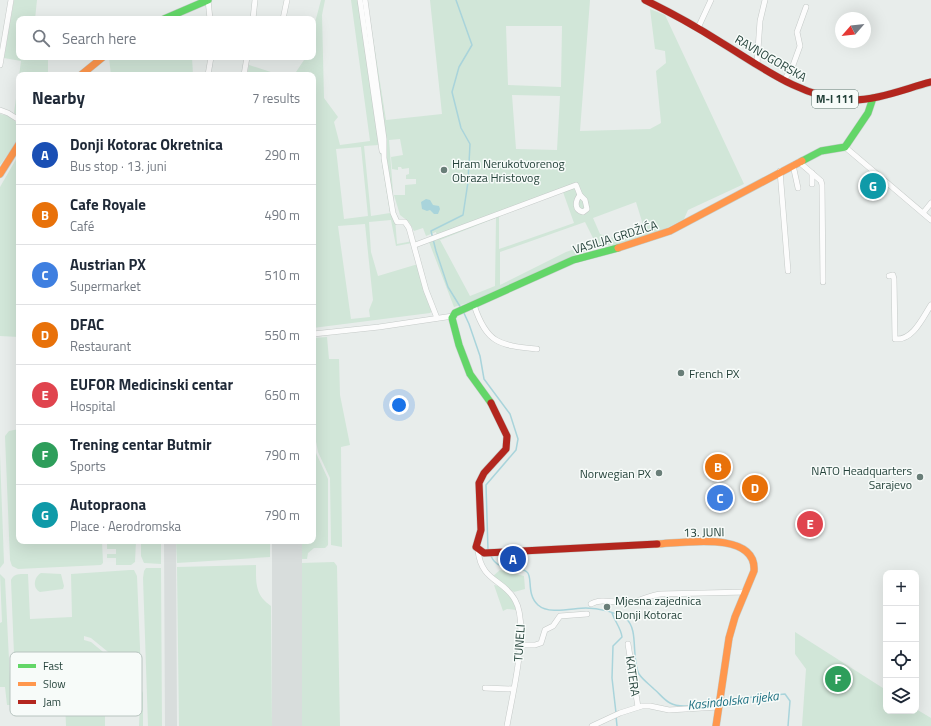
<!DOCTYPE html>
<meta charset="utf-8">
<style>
:root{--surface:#fff;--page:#f6f6f7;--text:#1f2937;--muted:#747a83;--line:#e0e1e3;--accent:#697e78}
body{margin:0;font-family:"Titillium Web",sans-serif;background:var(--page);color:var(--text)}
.controls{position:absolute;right:12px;bottom:12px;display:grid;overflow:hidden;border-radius:8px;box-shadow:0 4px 16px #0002}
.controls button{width:36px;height:36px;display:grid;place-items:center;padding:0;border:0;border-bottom:1px solid var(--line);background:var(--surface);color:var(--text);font:20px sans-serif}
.compass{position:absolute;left:835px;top:12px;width:36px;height:36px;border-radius:50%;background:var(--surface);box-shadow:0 4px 16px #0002;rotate:242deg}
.you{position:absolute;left:399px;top:405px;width:14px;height:14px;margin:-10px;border:3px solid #fff;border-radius:50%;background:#1a73e8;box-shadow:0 0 0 6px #1a73e833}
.badge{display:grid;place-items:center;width:26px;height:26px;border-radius:50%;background:var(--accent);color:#fff;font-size:13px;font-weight:700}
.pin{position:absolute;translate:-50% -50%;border:2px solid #fff;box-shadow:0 1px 4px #0006}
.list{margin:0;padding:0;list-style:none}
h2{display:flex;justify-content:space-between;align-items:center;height:52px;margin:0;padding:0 16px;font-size:17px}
h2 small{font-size:13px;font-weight:400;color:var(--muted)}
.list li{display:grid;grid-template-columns:26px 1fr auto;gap:12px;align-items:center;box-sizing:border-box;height:60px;padding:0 16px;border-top:1px solid var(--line)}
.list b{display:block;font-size:15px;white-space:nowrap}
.list p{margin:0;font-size:13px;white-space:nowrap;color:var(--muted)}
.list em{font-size:13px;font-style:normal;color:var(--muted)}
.icon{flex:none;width:22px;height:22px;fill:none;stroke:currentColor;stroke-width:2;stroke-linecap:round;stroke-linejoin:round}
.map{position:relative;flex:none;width:931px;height:726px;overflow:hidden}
.search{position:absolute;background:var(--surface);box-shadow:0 4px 16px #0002;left:16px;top:16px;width:300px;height:44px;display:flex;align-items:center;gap:10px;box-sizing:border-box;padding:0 14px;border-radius:8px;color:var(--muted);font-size:15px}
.panel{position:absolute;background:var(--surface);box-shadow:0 4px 16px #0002;left:16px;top:72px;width:300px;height:472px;border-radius:8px}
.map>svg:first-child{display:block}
</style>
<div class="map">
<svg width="931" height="726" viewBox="0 0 931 726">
<rect width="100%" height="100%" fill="#e8edeb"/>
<g fill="#d1e6d8" fill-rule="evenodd">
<path d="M14,0h23l-2,19h-16v38h29v18h-29v42l-5,-4 7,-52 -17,-3z"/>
<path d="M321,0h4l-3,15 2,83 14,19 -4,5 6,23 30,-4 -19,-141h16l19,120 56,-6 -12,-114h160l-10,131 70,-2 11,-6 -5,-52 10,-8 -1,-12 -10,-2 -5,-40 15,6 79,169 -56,26 -4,9 -27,14 -40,13 -18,-1 -128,57 -17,5 -25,-65 8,-3 -1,-7 -10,4 -3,-8 -9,3 -5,-9 -9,-7 -6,-20h11v-10l11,-1v-5h-10v-4l3,-1v-6l-7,1 -1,-2h-3v3l-6,-1 -1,-12 12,-2 -3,-16 -11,1 8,104 16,-3 19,70 -2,2 -117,15v-253h-19l12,-18h7v-27zM506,26h56l-1,61 -53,-2zM512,95l48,1 -3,54 -41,-1zM379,145l11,68 -19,3 -7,-70zM361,147l7,69 -24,3 -8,-70zM563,192l11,31 -75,26v-34zM636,202l8,26 -34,10 -10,-4 -7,-16zM496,218l-1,68 -25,10 -30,-56zM391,220l5,26 16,-3 6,21 -40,12 -7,-24 -2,-30zM585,222l10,20 -29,10 -66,33v-33zM365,224l8,76 -4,10 1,7 -19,2 -13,-93z"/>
<path d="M111,57h81l1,18h-82l-2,-17z"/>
<path d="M249,65l31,10h-33z"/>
<path d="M0,114l9,2 10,9v14l-19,26z"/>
<path d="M19,154v183l-19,-1v-149z"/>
<path d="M327,337l2,22h10l1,36 10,50 -9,2 1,100 -11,-2 -1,-67 -12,-26 -5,-26v-88z"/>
<path d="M19,429v112h83l1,22 -2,2 -83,4 -6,-3 -2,-6 -5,-124 4,-5z"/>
<path d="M313,437l3,16 12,26v66l-3,3h-11l-6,5 -1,6h-8v-18h14z"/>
<path d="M0,454l4,109 -4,5z"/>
<path d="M107,541h29l-1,21 -4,3h-15v-7h-9v-4h9v-5h-9z"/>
<path d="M141,541h20v23l-17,-1 -3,-7z"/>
<path d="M176,541h94v16l-93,6z"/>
<path d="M334,562l3,4 3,160h-39l-1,-163z"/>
<path d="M256,565c0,18 -1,30 15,41l1,120h-93l-2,-159z"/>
<path d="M146,568h15l1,158h-14l-5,-148 1,-7z"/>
<path d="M130,570h4l3,6 4,96 -1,6 -49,-40 -7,-2v4l7,2 47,39 -9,4 -105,6 -6,-1 -3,-10 -4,-100c3,-7 9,-6 17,-6l2,45 42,-2 -1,-43z"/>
<path d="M500,570l24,6 1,13 -11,3 -22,-15z"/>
<path d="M41,573l20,1 3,12 -1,3 -23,3c-8,-4 -6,-15 1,-19z"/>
<path d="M0,574l5,5 6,121 4,1 6,-6 106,-5 13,-3 3,6v33h-4l1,-26 -35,-1v27h-39l-1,-26 -44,2 -6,3h-8l-2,-18h-5v-64l2,-1z"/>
<path d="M494,585c12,2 19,15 23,25l-10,-1 -4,2z"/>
<path d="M795,632l91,58v21h30v-2l15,9v8h-129l4,-57 -11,-15z"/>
</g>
<path fill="#a9d4db" d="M426,199l4,1 3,5 6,1 1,3 -2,5h-4l-4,-4 -3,1 -5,-2 -1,-7z"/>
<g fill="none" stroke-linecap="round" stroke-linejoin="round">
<g stroke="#a9d4db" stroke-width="1.5">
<path d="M456,0l16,45 -13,22 -7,25 9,36 9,16 -2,38 -5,33 -32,16 5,20 12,36 13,21"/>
<path d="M463,311l6,13 11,32 4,23 26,35 8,25 -2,11 -30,35 2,65"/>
<path d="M491,556c8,18 26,7 36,16 6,5 -1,22 11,33 11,10 35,3 48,3 12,0 30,4 40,11 13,9 5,41 13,55 4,6 10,10 15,15 5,4 10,11 16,14 12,7 34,0 47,-2"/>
<path d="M612,613c3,9 9,15 10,24l-9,9 -1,32 4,35"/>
<path d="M723,700l62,-6 5,7 -2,25"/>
<path d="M616,716l1,10"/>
</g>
<path stroke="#d8dddc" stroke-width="12" d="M170,541l1,185"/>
<path stroke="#d8dddc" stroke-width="30" d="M287,541v185"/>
<defs>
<g id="street">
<path d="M208,0l2,19"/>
<path d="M360,0l22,151"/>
<path d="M365,0l19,139v19l9,55 4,9h8l4,6 17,62 11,28"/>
<path d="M253,19l2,-19"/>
<path d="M283,19l4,-19"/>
<path d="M698,28l13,-28"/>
<path d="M757,64l3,-43 5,-21"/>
<path d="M0,65l11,-65"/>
<path d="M208,75l3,-18"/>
<path d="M244,75l3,-18"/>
<path d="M784,80l8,-12 8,-22 -3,-14 9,-25"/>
<path d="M0,110l8,3 11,7"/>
<path d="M845,147l86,73"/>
<path d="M799,162l22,19 1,4 1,97"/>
<path d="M793,165l5,23"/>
<path d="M780,171l8,100"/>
<path d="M812,173v11"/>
<path d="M580,195l5,5 2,9 -4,3c-9,-2 -8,-11 -3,-17z"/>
<path d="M923,213l8,-10"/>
<path d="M415,245l161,-60 4,10"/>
<path d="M889,276l4,-1 1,4 1,60c18,2 28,-22 36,-34"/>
<path d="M474,305c13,39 25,40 63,44"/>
<path d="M313,334l66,-7 74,-11"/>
<path d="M478,550c3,32 26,29 37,50 15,26 -3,96 -8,126"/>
<path d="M591,604c12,-7 28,1 42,-2 9,-2 17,-7 28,-8l85,-2"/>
<path d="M628,644l10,63"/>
<path d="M521,645h14l6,-2 4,-13 8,-4 7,-10 27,-2"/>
<path d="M485,688l28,1"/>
<path d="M592,726l28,-13 22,-7h8l19,4 49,-3"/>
</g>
<g id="fast">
<path d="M164,19l44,-19"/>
<path d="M802,161l19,-10 24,-4 23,-34 5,-15"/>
<path d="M491,403l-21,-29 -11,-29 -7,-27 3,-5 118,-53 45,-12"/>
</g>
<g id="slow">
<path d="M81,75l22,-18"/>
<path d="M0,174l19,-30"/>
<path d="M618,248l52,-17 132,-70"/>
<path d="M657,544c25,-1 100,-14 97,27l-19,46 -6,21 -13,88"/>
</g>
<g id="jam">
<path d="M645,0c27,13 52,27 77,43 38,23 80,55 126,57 28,1 56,-11 83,-18"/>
<path d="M491,403l16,33 -1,13 -22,24 -5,10 2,47 -5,17 8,6 173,-9"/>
</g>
</defs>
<use href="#street" stroke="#c5cac8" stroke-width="6"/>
<use href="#fast" stroke="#c3cbc8" stroke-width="8"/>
<use href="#slow" stroke="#c3cbc8" stroke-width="8"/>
<use href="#jam" stroke="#c3cbc8" stroke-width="8"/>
<use href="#street" stroke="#fcfcfc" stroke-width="5"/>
<use href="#fast" stroke="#63d668" stroke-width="7"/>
<use href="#slow" stroke="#ff974d" stroke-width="7"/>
<use href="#jam" stroke="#b3261e" stroke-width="7"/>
</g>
<g fill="#697e78" stroke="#f7fbf9" stroke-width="1.5">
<circle cx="444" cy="170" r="4"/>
<circle cx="681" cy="373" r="4"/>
<circle cx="659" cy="473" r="4"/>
<circle cx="920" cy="477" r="4"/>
<circle cx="607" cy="607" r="4"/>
</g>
<g text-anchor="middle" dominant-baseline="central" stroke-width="3" stroke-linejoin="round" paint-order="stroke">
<rect fill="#f7fbf9" stroke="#637a73" stroke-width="1" x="812" y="90" width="46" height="18" rx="3"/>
<g font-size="11" font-weight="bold" fill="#24423a">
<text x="835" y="99">M-I 111</text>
</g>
<g font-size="12" fill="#24423a" stroke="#f7fbf9">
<text transform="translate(771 58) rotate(30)">RAVNOGORSKA</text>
<text transform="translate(615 237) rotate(-17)">VASILJA GRDŽIĆA</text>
<text transform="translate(704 532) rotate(-1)">13. JUNI</text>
<text transform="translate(519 643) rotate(-86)">TUNELI</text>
<text transform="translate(633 676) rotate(82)">KATERA</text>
</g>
<g font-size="12" fill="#24423a" stroke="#f7fbf9" text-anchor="start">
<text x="452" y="163">Hram Nerukotvorenog<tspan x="452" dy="14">Obraza Hristovog</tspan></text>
<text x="689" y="373">French PX</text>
<text x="912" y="470" text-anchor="end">NATO Headquarters<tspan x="912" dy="14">Sarajevo</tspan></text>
<text x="651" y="473" text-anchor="end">Norwegian PX</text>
<text x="615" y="600">Mjesna zajednica<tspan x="615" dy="14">Donji Kotorac</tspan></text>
</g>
<g font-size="13" font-style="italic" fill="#1c6f80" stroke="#f7fbf9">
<text transform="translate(733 700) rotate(-6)">Kasindolska rijeka</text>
</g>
</g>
<rect x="10" y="652" width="132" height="64" rx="6" fill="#f7fbf9" stroke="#b8c4c0" stroke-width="1"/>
<rect x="18" y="664" width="18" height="4" fill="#63d668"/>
<rect x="18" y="682" width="18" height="4" fill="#ff974d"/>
<rect x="18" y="700" width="18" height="4" fill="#b3261e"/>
<g font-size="11" fill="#24423a">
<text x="43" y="670">Fast</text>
<text x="43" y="688">Slow</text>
<text x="43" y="706">Jam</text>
</g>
</svg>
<div class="controls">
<button>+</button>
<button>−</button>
<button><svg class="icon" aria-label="locate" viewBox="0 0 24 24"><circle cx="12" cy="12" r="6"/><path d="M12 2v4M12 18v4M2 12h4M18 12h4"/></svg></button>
<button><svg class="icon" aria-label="layers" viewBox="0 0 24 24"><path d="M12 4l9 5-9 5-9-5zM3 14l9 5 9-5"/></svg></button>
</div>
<svg class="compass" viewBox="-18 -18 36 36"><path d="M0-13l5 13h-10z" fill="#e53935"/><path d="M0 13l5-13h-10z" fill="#747a83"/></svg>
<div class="you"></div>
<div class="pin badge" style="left:513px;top:559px;background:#1a4fb4">A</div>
<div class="pin badge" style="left:718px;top:467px;background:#e8710a">B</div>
<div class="pin badge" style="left:720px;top:498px;background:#3f7fe0">C</div>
<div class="pin badge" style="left:755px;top:488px;background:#e8710a">D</div>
<div class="pin badge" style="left:810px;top:524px;background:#e0444e">E</div>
<div class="pin badge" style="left:838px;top:679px;background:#2e9e5b">F</div>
<div class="pin badge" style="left:873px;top:186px;background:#0f9aa8">G</div>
<div class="search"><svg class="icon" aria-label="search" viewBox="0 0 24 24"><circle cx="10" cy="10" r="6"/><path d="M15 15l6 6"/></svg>Search here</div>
<section class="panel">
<h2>Nearby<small>7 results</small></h2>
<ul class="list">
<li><span class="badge" style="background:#1a4fb4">A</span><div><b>Donji Kotorac Okretnica</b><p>Bus stop · 13. juni</p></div><em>290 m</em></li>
<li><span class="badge" style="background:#e8710a">B</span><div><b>Cafe Royale</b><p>Café</p></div><em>490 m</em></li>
<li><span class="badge" style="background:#3f7fe0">C</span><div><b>Austrian PX</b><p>Supermarket</p></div><em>510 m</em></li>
<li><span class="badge" style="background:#e8710a">D</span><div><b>DFAC</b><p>Restaurant</p></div><em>550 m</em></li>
<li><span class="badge" style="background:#e0444e">E</span><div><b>EUFOR Medicinski centar</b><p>Hospital</p></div><em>650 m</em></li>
<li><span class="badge" style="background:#2e9e5b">F</span><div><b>Trening centar Butmir</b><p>Sports</p></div><em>790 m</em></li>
<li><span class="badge" style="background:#0f9aa8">G</span><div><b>Autopraona</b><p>Place · Aerodromska</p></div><em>790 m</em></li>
</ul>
</section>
</div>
